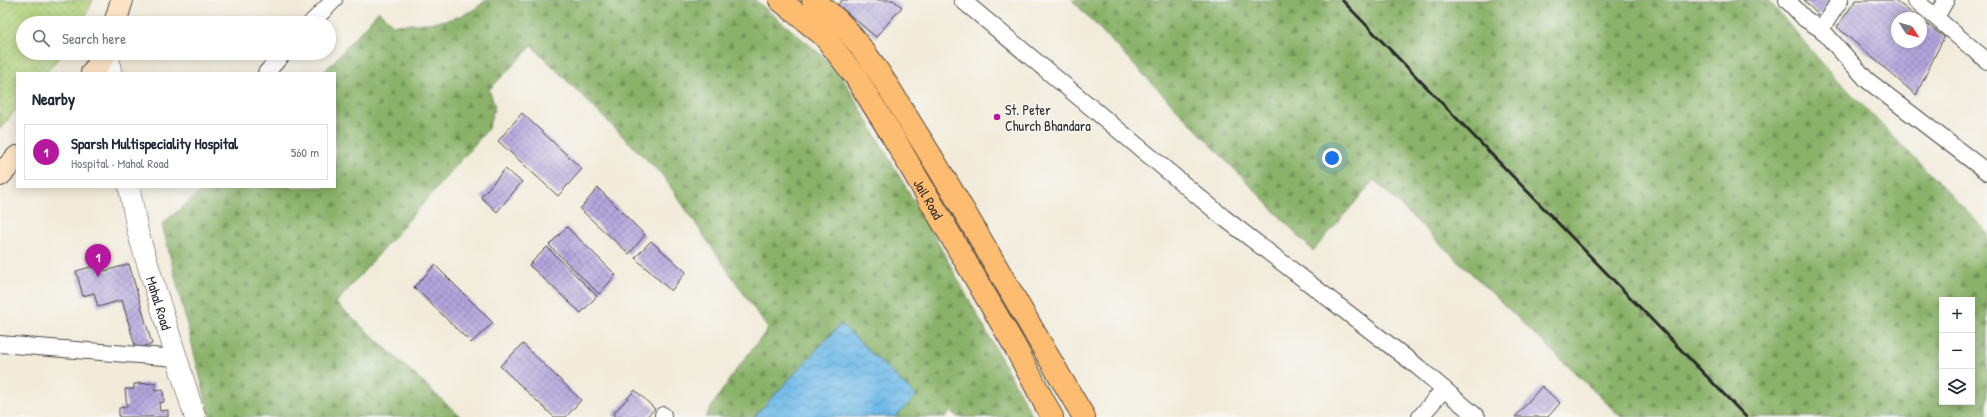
<!DOCTYPE html>
<meta charset="utf-8">
<style>
:root{--surface:#fff;--page:#f6f6f7;--text:#1f2937;--muted:#747a83;--line:#e0e1e3;--accent:#b5179e}
body{margin:0;font-family:"Patrick Hand",sans-serif;background:var(--page);color:var(--text)}
.controls{position:absolute;right:12px;bottom:12px;display:grid;overflow:hidden;border-radius:0px;box-shadow:0 2px 10px #0003}
.controls button{width:36px;height:36px;display:grid;place-items:center;padding:0;border:0;border-bottom:1px solid var(--line);background:var(--surface);color:var(--text);font:20px sans-serif}
.compass{position:absolute;left:1891px;top:12px;width:36px;height:36px;border-radius:50%;background:var(--surface);box-shadow:0 2px 10px #0003;rotate:126deg}
.you{position:absolute;left:1332px;top:158px;width:14px;height:14px;margin:-10px;border:3px solid #fff;border-radius:50%;background:#1a73e8;box-shadow:0 0 0 6px #1a73e833}
.badge{display:grid;place-items:center;width:26px;height:26px;border-radius:50%;background:var(--accent);color:#fff;font-size:13px;font-weight:700}
.pin{position:absolute;translate:-50% -33px;filter:drop-shadow(0 1px 2px #0008)}
.pin::after{content:'';position:absolute;top:21px;width:14px;height:12px;background:inherit;clip-path:polygon(0 0,100% 0,50% 100%)}
.list{margin:0;padding:0;list-style:none}
h2{display:flex;justify-content:space-between;align-items:center;height:52px;margin:0;padding:0 16px;font-size:17px}
h2 small{font-size:13px;font-weight:400;color:var(--muted)}
.list li{display:grid;grid-template-columns:26px 1fr auto;gap:12px;align-items:center;box-sizing:border-box;height:56px;margin:0 8px 8px;padding:0 8px;border:1px solid var(--line);border-radius:0px}
.list b{display:block;font-size:15px;white-space:nowrap}
.list p{margin:0;font-size:13px;white-space:nowrap;color:var(--muted)}
.list em{font-size:13px;font-style:normal;color:var(--muted)}
.icon{flex:none;width:22px;height:22px;fill:none;stroke:currentColor;stroke-width:2;stroke-linecap:round;stroke-linejoin:round}
.map{position:relative;flex:none;width:1987px;height:417px;overflow:hidden}
.search{position:absolute;background:var(--surface);box-shadow:0 2px 10px #0003;left:16px;top:16px;width:320px;height:44px;display:flex;align-items:center;gap:10px;box-sizing:border-box;padding:0 14px;border-radius:22px;color:var(--muted);font-size:15px}
.panel{position:absolute;background:var(--surface);box-shadow:0 2px 10px #0003;left:16px;top:72px;width:320px;height:116px;border-radius:0px}
.map>svg:first-child{display:block}
</style>
<div class="map">
<svg width="1987" height="417" viewBox="0 0 1987 417">
<defs>
<pattern id="forest-firs" width="22" height="20" patternUnits="userSpaceOnUse"><rect width="22" height="20" fill="#8ab269"/><path d="M5 1l3.5 6h-7zM16 11l3.5 6h-7z" fill="#719157"/></pattern>
<pattern id="park-dots" width="8" height="8" patternUnits="userSpaceOnUse"><rect width="8" height="8" fill="#aed079"/><path d="M2 2h.1M6 6h.1" fill="none" stroke="#96b369" stroke-width="1.8" stroke-linecap="round"/></pattern>
<pattern id="water-waves" width="16" height="10" patternUnits="userSpaceOnUse"><rect width="16" height="10" fill="#71bbe9"/><path d="M0 5q4-4 8 0t8 0" fill="none" stroke="#5d98bd"/></pattern>
<pattern id="building-cross-hatch" width="8" height="8" patternUnits="userSpaceOnUse"><rect width="8" height="8" fill="#b2a6dd"/><path d="M0 0l8 8M0 8l8-8" fill="none" stroke="#9187b3"/></pattern>
</defs>
<rect width="100%" height="100%" fill="#f6f6f2"/>
<filter id="ink" filterUnits="userSpaceOnUse"><feTurbulence type="fractalNoise" baseFrequency=".025" numOctaves="2"/><feDisplacementMap in="SourceGraphic" scale="8" xChannelSelector="R" yChannelSelector="G"/><feConvolveMatrix kernelMatrix="1 2 1 2 8 2 1 2 1" color-interpolation-filters="sRGB"/></filter>
<filter id="wash" filterUnits="userSpaceOnUse"><feTurbulence type="fractalNoise" baseFrequency=".012" numOctaves="4" result="noise"/><feDisplacementMap in="SourceGraphic" scale="16" xChannelSelector="R" yChannelSelector="G"/><feGaussianBlur stdDeviation="0.9" result="paint"/><feColorMatrix in="noise" values="0 0 0 0 0 0 0 0 0 0 0 0 0 0 0 0 0 1.4 0 .05"/><feComposite in="paint" operator="in"/></filter>
<g filter="url(#wash)">
<rect width="100%" height="100%" fill="#f2ebda"/>
<g fill="url(#forest-firs)" stroke="#5a6e4a" fill-rule="evenodd">
<path d="M486,0h269l82,68 102,177 94,172h-76l-5,-6 -6,6h-51l21,-21 -75,-72 -87,93h-49l28,-43 35,-45 -105,-153 -131,-130 -43,44 6,16 -7,23 -152,174 125,114h-251l-48,-193 45,-37h128v-114h-12l56,-62 14,14c33,-2 68,-1 93,-25z"/>
<path d="M1072,0h696l61,71 158,161v185h-366l-247,-237 -61,71zM1942,300h30v102h-30z"/>
</g>
<path fill="url(#park-dots)" stroke="#6c7e52" d="M0,0h93l-11,23h-59v30h39l-16,20h-29v35l-17,21z"/>
<path fill="url(#water-waves)" stroke="#4e738a" d="M841,324l75,72 -21,21h-141z"/>
<g id="blocks">
<g fill="url(#building-cross-hatch)">
<path d="M842,0h51l9,7 -26,30 -38,-32z"/>
<path d="M1804,0h26l-11,16z"/>
<path d="M1856,0h39l23,18h-21v24h24v-22l23,17 -28,58 -79,-68z"/>
<path d="M522,113l60,56 -24,27 -60,-55z"/>
<path d="M505,169l17,13 -25,30 -16,-15z"/>
<path d="M598,188l47,47 -16,19 -49,-45z"/>
<path d="M567,227l49,48 -17,19 -50,-49z"/>
<path d="M651,241l35,31 -15,19 -36,-33z"/>
<path d="M547,247l50,49 -16,17 -52,-48z"/>
<path d="M102,264l3,7 24,-7 23,80 -16,5 -14,-49 -24,7 -4,-14 -11,3 -7,-25z"/>
<path d="M435,265l58,58 -22,20 -57,-56z"/>
<path d="M523,344l58,56 -15,17h-12l-54,-51z"/>
<path d="M155,383v8l8,-1 1,12 -5,1 1,8 8,-1v7h-49v-9l8,-1 -2,-18h9v-5z"/>
<path d="M1542,386l18,17 -12,14h-33z"/>
<path d="M635,390l20,19 -9,8h-31l-2,-3z"/>
</g>
</g>
</g>
<g filter="url(#ink)">
<use href="#blocks" fill-opacity="0" stroke="#494845" stroke-width="1"/>
<g fill="none" stroke-linecap="round" stroke-linejoin="round">
<defs>
<g id="minor">
<path d="M962,0l261,217 195,150 59,50"/>
<path d="M1787,0l18,19 16,10"/>
<path d="M1840,0l-19,29 46,51 120,92"/>
<path d="M1915,0l72,61"/>
<path d="M1936,17l10,-17"/>
<path d="M311,23l23,-23"/>
<path d="M266,73l18,-20"/>
<path d="M0,344l177,14"/>
<path d="M663,417v-2"/>
<path d="M1420,417l24,-28"/>
</g>
<g id="tertiary">
<path d="M108,53l3,20"/>
<path id="s1" d="M129,187l9,46 57,184"/>
</g>
<g id="secondary">
<path d="M115,23l7,-23"/>
<path d="M92,73l14,-20"/>
<path d="M0,175l17,-18"/>
</g>
<g id="trunk">
<path id="s2" d="M780,0l44,36 31,40 37,59 121,208 39,74"/>
<path d="M813,0c14,10 28,22 38,35 28,33 49,72 72,108 56,90 106,183 161,274"/>
</g>
</defs>
<use href="#minor" stroke="#494845" stroke-width="18"/>
<use href="#tertiary" stroke="#494845" stroke-width="22"/>
<use href="#secondary" stroke="#494845" stroke-width="24"/>
<use href="#trunk" stroke="#494845" stroke-width="24"/>
<use href="#minor" stroke="#fff" stroke-width="16"/>
<use href="#tertiary" stroke="#fff" stroke-width="21"/>
<use href="#secondary" stroke="#fee4c5" stroke-width="22"/>
<use href="#trunk" stroke="#fdbc6f" stroke-width="22"/>
<path stroke="#2b2b2b" stroke-width="3" d="M1342,0l404,417"/>
</g>
</g>
<circle fill="#b5179e" stroke="#f6f6f2" stroke-width="1.5" cx="997" cy="117" r="4"/>
<g text-anchor="middle" dominant-baseline="central" stroke-width="3" stroke-linejoin="round" paint-order="stroke">
<g font-size="14" fill="#2b2b2b" stroke="#f6f6f2" text-anchor="start">
<text x="1005" y="109">St. Peter<tspan x="1005" dy="16">Church Bhandara</tspan></text>
</g>
<g font-size="14" fill="#2b2b2b" stroke="#f6f6f2">
<text stroke="none"><textPath href="#s2" startOffset="251">Jail Road</textPath></text>
<text stroke="none"><textPath href="#s1" startOffset="120">Mahal Road</textPath></text>
</g>
</g>
</svg>
<div class="controls">
<button>+</button>
<button>−</button>
<button><svg class="icon" aria-label="layers" viewBox="0 0 24 24"><path d="M12 4l9 5-9 5-9-5zM3 14l9 5 9-5"/></svg></button>
</div>
<svg class="compass" viewBox="-18 -18 36 36"><path d="M0-13l5 13h-10z" fill="#e53935"/><path d="M0 13l5-13h-10z" fill="#747a83"/></svg>
<div class="you"></div>
<div class="pin badge" style="left:98px;top:277px">1</div>
<div class="search"><svg class="icon" aria-label="search" viewBox="0 0 24 24"><circle cx="10" cy="10" r="6"/><path d="M15 15l6 6"/></svg>Search here</div>
<section class="panel">
<h2>Nearby<small></small></h2>
<ul class="list">
<li><span class="badge">1</span><div><b>Sparsh Multispeciality Hospital</b><p>Hospital · Mahal Road</p></div><em>560 m</em></li>
</ul>
</section>
</div>
